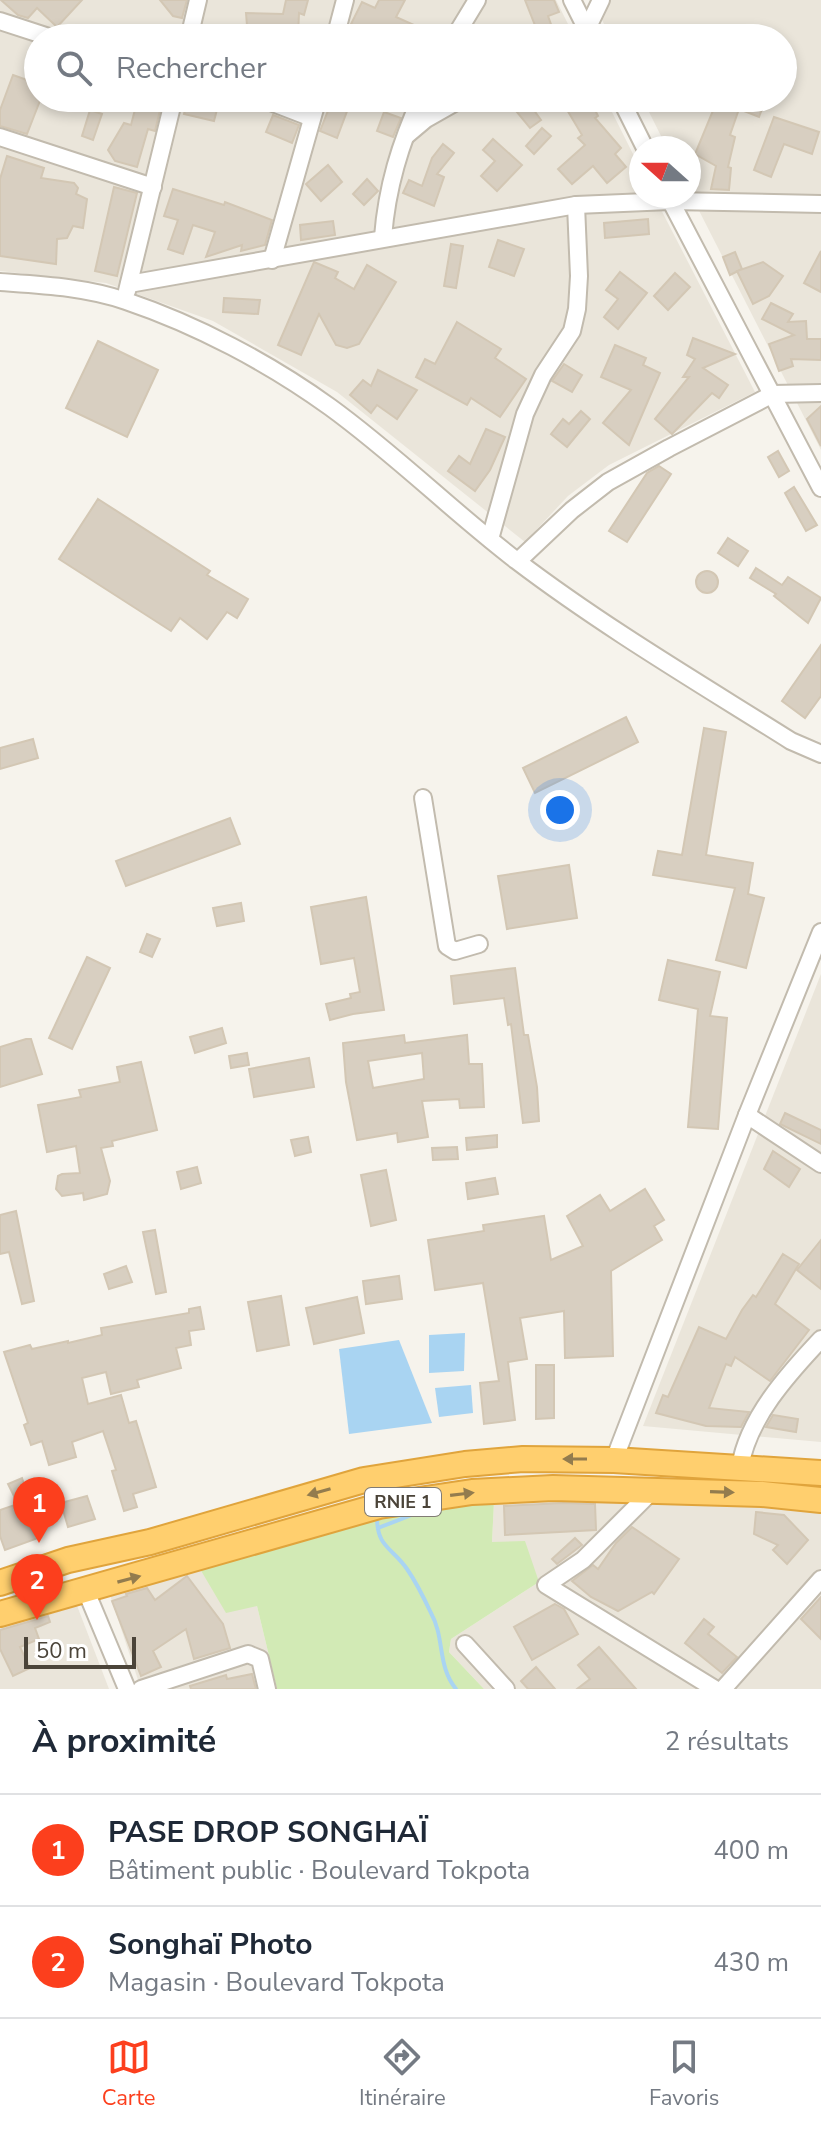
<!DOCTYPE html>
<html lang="fr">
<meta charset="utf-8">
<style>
:root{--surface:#fff;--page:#f2f2f3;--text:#1f2937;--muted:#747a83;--line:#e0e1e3;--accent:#fc3f1d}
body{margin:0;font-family:"Nunito Sans",sans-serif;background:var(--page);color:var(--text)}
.compass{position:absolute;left:629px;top:136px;width:72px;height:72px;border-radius:50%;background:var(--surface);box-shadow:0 4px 12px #0003;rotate:291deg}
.scale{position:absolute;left:24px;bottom:20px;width:112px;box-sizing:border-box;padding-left:8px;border:4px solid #4b4439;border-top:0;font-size:22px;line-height:28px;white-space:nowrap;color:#4b4439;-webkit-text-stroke:6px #fff;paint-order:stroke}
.you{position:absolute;left:560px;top:810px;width:28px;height:28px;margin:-20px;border:6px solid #fff;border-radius:50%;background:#1a73e8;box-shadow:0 0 0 12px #1a73e833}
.badge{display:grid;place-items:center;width:52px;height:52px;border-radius:50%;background:var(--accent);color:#fff;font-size:26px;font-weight:700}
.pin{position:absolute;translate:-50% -66px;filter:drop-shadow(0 2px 4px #0008)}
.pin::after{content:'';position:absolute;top:42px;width:28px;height:24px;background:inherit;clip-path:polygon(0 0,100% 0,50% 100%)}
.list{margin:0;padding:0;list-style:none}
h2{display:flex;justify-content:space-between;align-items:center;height:104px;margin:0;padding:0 32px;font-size:34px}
h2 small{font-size:26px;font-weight:400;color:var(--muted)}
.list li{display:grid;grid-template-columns:52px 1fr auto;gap:24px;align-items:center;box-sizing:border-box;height:112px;padding:0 32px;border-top:2px solid var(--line)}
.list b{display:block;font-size:30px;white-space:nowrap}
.list p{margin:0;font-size:26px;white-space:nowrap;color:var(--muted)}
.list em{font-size:26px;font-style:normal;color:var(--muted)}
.icon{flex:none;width:44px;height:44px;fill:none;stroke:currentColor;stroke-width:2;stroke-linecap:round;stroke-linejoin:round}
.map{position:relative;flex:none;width:821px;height:1689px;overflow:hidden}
.search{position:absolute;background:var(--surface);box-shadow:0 4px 12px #0003;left:24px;right:24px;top:24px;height:88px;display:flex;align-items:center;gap:20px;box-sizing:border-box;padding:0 28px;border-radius:44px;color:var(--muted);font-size:30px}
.sheet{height:328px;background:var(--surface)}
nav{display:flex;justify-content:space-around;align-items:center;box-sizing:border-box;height:112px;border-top:2px solid var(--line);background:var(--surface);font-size:22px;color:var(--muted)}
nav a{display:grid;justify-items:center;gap:4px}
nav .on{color:var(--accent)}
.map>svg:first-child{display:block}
</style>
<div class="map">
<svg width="821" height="1689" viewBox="0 0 821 1689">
<rect width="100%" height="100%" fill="#f6f3ec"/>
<g fill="#eae5da">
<path d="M0,0h556l19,38h-537v60h567l36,72v26h13l101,196 -146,73 -41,31 -43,46 -188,-150 -124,-71 -107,-38 -106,-12z"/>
<path d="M592,0h229v450l-132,-259v-43h-22l-25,-50h141v-60h-172z"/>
<path d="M821,974v468l-178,-16z"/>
<path d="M614,1498l207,7v184h-337l-35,-37 2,-13 88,-57 -47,-40 2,-40z"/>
<path d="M193,1557l64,49 20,83h-136l-37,-112z"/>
<path d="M71,1590l38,99h-109v-79z"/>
</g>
<path fill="#d2eab5" d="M494,1502l-2,40 33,-1 14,41 -88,57 -2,13 35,37h-207l-20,-83 -31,7 -33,-56 114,-38 17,16 36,-10v-19z"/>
<g fill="#a9d4f2">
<path d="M465,1333l-1,38 -35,2v-38z"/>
<path d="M399,1340l33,83 -83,11 -10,-85z"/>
<path d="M471,1385l2,28 -34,4 -4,-29z"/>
</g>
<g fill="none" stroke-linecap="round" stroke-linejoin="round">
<g stroke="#a9d4f2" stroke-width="4">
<path d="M377,1517c0,31 15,30 30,52 9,13 17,29 24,44 14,25 6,53 25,76"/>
<path d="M378,1528l44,-17"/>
</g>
</g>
<g fill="#d8cfc1" stroke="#d3c7b4" stroke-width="2" fill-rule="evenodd">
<path d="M1,0h81l-25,27 -20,-19 -9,10 -10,-3z"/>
<path d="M160,0h27l-5,18 -9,-2z"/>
<path d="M286,0h22l-4,15 -5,-2 -1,23 -50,2 -2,-25 37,1z"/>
<path d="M379,0h26l-9,17 18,8 -6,13h-27l-30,-14 11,-22 13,6z"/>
<path d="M525,0h29l5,12 -11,4 8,22h-16z"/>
<path d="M13,75l25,9v14h3l-14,36 -27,-8v-16z"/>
<path d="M138,98h25l-8,33 -7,-2 -11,38 -22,-6 -7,-11 16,-27 7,2z"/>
<path d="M188,98h32l-6,23 -30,-7z"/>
<path d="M333,98h19l-15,40 -17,-7z"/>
<path d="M560,98h29l9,18 -3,2 26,30 -6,6 11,13 -19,16 -14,-17 -21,18 -14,-15 27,-24 -7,-7 4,-3z"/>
<path d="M713,98h53l-7,19 -20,-8 -9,26 5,2 -7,30 3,1 -2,22 -18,-1 5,-23 -21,-12 22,-53z"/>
<path d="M528,102l13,18 -11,8 -14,-17z"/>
<path d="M90,110l12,4 -9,26 -11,-4z"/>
<path d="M384,112l17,6 -8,19 -16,-6z"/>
<path d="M273,115l26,10 -7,18 -26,-11z"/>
<path d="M774,117l45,15 -7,22 -28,-10 -13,33 -17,-7z"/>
<path d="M542,128l9,8 -17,18 -8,-8z"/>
<path d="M493,139l29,26 -25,26 -16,-15 14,-15 -12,-11z"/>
<path d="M443,144l11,9 -17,21 7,3 -10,29 -31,-13 6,-13 13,6 10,-28z"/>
<path d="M7,156l37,12 -3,10 33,5 4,5 -2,6 11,5 -4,29 -10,-2 -6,12 -10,1 -1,25 -56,-8v-77z"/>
<path d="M328,165l14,17 -21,19 -15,-17z"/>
<path d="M367,179l11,12 -14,14 -11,-11z"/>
<path d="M114,187l23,6 -20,83 -22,-5z"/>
<path d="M173,189l51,16 1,-3 47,18 -7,25 -24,6 1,-6 -36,12 9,-25 -22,-7 -10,29 -15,-5 10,-29 -14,-4z"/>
<path d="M648,219l1,15 -44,4 -1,-15z"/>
<path d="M333,221l2,14 -34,5 -1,-15z"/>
<path d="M498,240l26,9 -10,27 -25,-9z"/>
<path d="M451,244l12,2 -7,42 -12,-2z"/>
<path d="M821,251v41l-17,-9z"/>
<path d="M735,252l7,17 -12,6 -7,-18z"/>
<path d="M314,262l24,10 -3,6 19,11 13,-24 29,17 -37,62 -12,4 -11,-3 -17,-31 -18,41 -23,-10z"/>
<path d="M763,262l20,14 -14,20 -16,8 -16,-33z"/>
<path d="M620,272l27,21 -29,36 -14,-12 14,-18 -12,-9z"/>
<path d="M675,273l15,14 -22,23 -14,-14z"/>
<path d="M224,298l36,2 -2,14 -35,-2z"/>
<path d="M771,303l22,11 -5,8 18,-1 1,18h14v21l-30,-1 2,7 -14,5 -10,-27 25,-9 -32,-16z"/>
<path d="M457,322l44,27 -6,9 31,21 -26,38 -29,-19 -4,7 -51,-28 9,-18 10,5z"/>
<path d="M693,338l42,16 -32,14 25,17 -9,13 -7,-5 -40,41 -17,-15 34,-42h-6l12,-18 -8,-4z"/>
<path d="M98,341l60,29 -31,67 -61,-29z"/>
<path d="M615,345l31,13 -3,7 17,8 -31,72 -26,-22 28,-33 -30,-13z"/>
<path d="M564,364l18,11 -10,17 -20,-11z"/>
<path d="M378,370l39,20 -20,29 -20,-14 -6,8 -21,-18 13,-15 8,6z"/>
<path d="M821,406v40l-14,-27z"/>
<path d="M581,411l9,8 -23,28 -16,-13 12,-15 6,5z"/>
<path d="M486,429l19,8 -15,33 -15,21 -27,-20 11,-15 11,8z"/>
<path d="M778,451l11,20 -10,6 -11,-20z"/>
<path d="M659,466l12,8 -44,68 -18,-11 38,-58z"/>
<path d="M794,487l23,38 -11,6 -21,-38z"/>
<path d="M98,499l112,72 -3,4 41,24 -11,19 -10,-6 -20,27 -27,-21 -9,13 -112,-72z"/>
<path d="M728,538l20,13 -10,15 -20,-13z"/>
<path d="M756,568l26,17 6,-8 33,21 -13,25 -34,-27 2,-2 -26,-16z"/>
<circle cx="707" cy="582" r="11"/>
<path d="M821,645v51l-16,22 -23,-17z"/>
<path d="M626,717l12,25 -103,51 -12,-25z"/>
<path d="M704,728l22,4 -20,123 47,8 -5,31 16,4 -18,70 -30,-8 19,-72 -82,-13 5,-24 24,4z"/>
<path d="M33,739l5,19 -38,11v-21z"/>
<path d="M230,818l10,26 -114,42 -10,-25z"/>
<path d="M569,865l8,53 -70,11 -9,-53z"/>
<path d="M366,897l18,113 -31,4 -23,6 -4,-16 25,-6 -1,-4 10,-2 -6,-34 -33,6 -10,-57z"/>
<path d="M241,903l3,18 -27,5 -4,-18z"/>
<path d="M147,934l13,5 -8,18 -12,-5z"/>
<path d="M87,957l23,11 -38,81 -23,-11z"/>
<path d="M668,960l52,12 -10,44 17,2 -9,111 -30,-2 10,-118 -39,-9z"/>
<path d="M515,968l9,67h4l9,52 2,34 -16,2 -12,-99 -3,1 -4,-27 -50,6 -3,-28z"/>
<path d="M222,1028l4,15 -31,10 -5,-16z"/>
<path d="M404,1035l1,8 62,-8 2,29h13l2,43 -24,1 -1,-9 -37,2 6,36 -30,5 -1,-9 -40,7 -11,-58 -3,-39zM422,1053l2,26 -51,9 -5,-27z"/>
<path d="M26,1039h5l11,35 -42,13v-40z"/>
<path d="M247,1053l2,12 -18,3 -2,-12z"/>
<path d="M309,1058l5,29 -60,10 -5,-28z"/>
<path d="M141,1062l16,68 -45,11 1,5 -12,2 9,33 -3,13 -23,6 -1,-7 -21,3 -6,-7 2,-13 4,-2 18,-1 -4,-27 -29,6 -9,-47 43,-8 -2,-7 41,-8 -3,-15z"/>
<path d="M785,1113l36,17v14l-41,-20z"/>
<path d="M497,1135v12l-30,3 -1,-12z"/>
<path d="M308,1137l3,15 -16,4 -4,-16z"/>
<path d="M457,1147l1,12 -25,1 -1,-12z"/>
<path d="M773,1151l27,18 -11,18 -25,-18z"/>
<path d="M197,1167l4,16 -20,6 -4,-17z"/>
<path d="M386,1170l10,50 -25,6 -10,-51z"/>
<path d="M495,1178l3,16 -30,5 -2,-16z"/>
<path d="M645,1189l19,31 -10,6 8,14 -51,31 2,85 -48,2 -1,-47 -44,7 7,41 -19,3 7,58 -31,4 -4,-41 19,-2 -16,-98 -48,7 -7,-50 56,-9 -1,-6 61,-9 7,44 32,-14 -16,-30 33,-21 10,16z"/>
<path d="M16,1211l18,90 -12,3 -13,-52 -9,2v-39z"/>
<path d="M155,1230l11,62 -10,2 -13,-62z"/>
<path d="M821,1240v49l-24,-19z"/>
<path d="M783,1254l16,10 -24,40 34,26 -39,51 -35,-24 -4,9 -5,-2 -17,44 40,4 -8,15 -35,-1 -50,-13 7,-18 5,2 31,-70 27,12 16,-29 11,-15 3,2z"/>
<path d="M126,1266l6,16 -23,7 -5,-15z"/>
<path d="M399,1276l3,23 -36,5 -3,-23z"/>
<path d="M281,1296l8,49 -32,6 -9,-49z"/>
<path d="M357,1297l7,36 -50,11 -8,-36z"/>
<path d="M200,1307l4,22 -15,2 2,14 -15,3 5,20 -44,12 2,7 -28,7 -5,-22 -24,6 6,26 33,-9 8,28 7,-2 20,66 -23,7 4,13 -13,4 -12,-40 4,-1 -13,-39 -31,11 4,15 -27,8 -7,-24 -11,4 -7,-20 4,-2 -24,-71 26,-7 2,4 36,-8v2l34,-8 -1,-7 88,-15v-4z"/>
<path d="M536,1365h18v53l-18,1z"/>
<path d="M773,1415l25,4 -2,13 -30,-5z"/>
<path d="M22,1478l19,59 -36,13 -5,-14v-26l18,-6 -10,-20z"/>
<path d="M87,1496l8,23 -27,8 -7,-24z"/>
<path d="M563,1503l32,1 1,26 -91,5 -1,-29z"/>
<path d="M756,1512l28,3 24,25 -21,24 -14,-14 5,-5 -24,-11z"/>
<path d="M632,1527l47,32 -25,35 -2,-2 -34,19 -27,-14 -19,-16 21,-16 5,4 18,-26z"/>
<path d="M575,1538l7,7 -25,19 -5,-5z"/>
<path d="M187,1576l36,48 7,24 -36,11 -8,-30 -33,22 8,16 -20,9 -29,-75 15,-5 -1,-2 21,-6 8,12z"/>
<path d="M821,1597v42l-20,-20z"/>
<path d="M555,1604l9,5 14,25 -46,26 -18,-33z"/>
<path d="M48,1616l2,6 -15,6 4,11 -19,8 10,21 -17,8 -13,-27v-19z"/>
<path d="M704,1619l10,8 -6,7 29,23 -15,16 -37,-30z"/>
<path d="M599,1647l37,42h-59l13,-10 -12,-14z"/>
<path d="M536,1667l19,22h-27l-7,-8z"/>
<path d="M252,1674l4,15h-65l-1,-3 36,-11 1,4z"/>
</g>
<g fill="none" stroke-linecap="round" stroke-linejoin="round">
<defs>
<g id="minor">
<path d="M572,0l19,38"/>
<path d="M0,21l52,17"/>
<path d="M587,29l14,-29"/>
<path d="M189,38l9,-38"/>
<path d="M335,38l10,-38"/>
<path d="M454,38l23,-38"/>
<path d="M260,98l52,20"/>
<path d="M620,98l25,50"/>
<path d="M407,135l19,-16 37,-21"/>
<path d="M0,137l153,50"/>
<path d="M668,196l153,292"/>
<path d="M383,237c4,-50 17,-93 38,-139"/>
<path d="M272,260l46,-162"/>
<path d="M0,282c42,3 86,5 126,19 71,24 143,62 204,106 65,47 123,105 187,154 87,66 182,122 274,180l30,13"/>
<path d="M129,284l447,-79 94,-4 151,3"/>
<path d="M127,291l47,-193"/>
<path d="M490,539l35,-125 18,-39 29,-44 5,-22 2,-33 -3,-71"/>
<path d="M518,561l54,-51 36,-28 61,-34 104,-54 48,-1"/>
<path d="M423,798l24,148 8,5 24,-7"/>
<path d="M747,1115l74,49"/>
<path d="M614,1460l133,-345 74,-183"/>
<path d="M740,1467c8,-49 48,-93 81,-128"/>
<path d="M653,1490l-70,70 -37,25 169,104"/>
<path d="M86,1591l41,98"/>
<path d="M465,1644l41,45"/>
<path d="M141,1689l107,-35 12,5 7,30"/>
<path d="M723,1689l98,-110"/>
</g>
<g id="highway">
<path d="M0,1583l68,-23 82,-18 214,-62 101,-16 58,-5 91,1 207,13"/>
<path d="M0,1614l379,-108 93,-14 81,-4 209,6 59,6"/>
</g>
</defs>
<use href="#minor" stroke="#c2bbae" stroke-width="20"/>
<use href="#highway" stroke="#e0a43c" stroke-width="28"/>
<use href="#minor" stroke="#fff" stroke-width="16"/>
<use href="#highway" stroke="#ffcf6e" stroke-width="24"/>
</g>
<defs><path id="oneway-solid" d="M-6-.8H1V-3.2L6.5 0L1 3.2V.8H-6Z" transform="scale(2)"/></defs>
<g fill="#937c4e">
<use href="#oneway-solid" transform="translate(575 1459) rotate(-180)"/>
<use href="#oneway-solid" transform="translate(319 1492) rotate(164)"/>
<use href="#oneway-solid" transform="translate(722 1492) rotate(2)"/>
<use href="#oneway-solid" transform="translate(462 1494) rotate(-7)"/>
<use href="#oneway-solid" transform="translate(129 1579) rotate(-15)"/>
</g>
<g text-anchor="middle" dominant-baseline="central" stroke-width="6" stroke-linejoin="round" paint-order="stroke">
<rect fill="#fff" stroke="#817c74" stroke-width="2" x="365" y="1488" width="76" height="28" rx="6"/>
<g font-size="18" font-weight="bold" fill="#4b4439">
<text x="403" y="1502">RNIE 1</text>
</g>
</g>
</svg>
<svg class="compass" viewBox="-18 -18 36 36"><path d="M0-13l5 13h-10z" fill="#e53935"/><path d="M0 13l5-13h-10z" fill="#747a83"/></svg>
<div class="scale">50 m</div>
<div class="you"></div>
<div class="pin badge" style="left:39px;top:1543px">1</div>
<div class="pin badge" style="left:37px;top:1620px">2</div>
<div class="search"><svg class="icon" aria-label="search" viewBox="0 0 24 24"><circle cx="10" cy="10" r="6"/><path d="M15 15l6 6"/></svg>Rechercher</div>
</div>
<section class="sheet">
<h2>À proximité<small>2 résultats</small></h2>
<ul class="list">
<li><span class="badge">1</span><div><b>PASE DROP SONGHAÏ</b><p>Bâtiment public · Boulevard Tokpota</p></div><em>400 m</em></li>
<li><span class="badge">2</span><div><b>Songhaï Photo</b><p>Magasin · Boulevard Tokpota</p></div><em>430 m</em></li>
</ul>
</section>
<nav>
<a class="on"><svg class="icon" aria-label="map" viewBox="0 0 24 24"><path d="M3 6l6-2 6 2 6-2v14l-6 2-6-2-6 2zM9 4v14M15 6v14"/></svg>Carte</a>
<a><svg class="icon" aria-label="directions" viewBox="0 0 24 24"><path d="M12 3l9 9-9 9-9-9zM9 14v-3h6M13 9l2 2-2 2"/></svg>Itinéraire</a>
<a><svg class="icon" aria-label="saved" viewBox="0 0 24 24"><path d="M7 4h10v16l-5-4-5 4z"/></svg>Favoris</a>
</nav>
